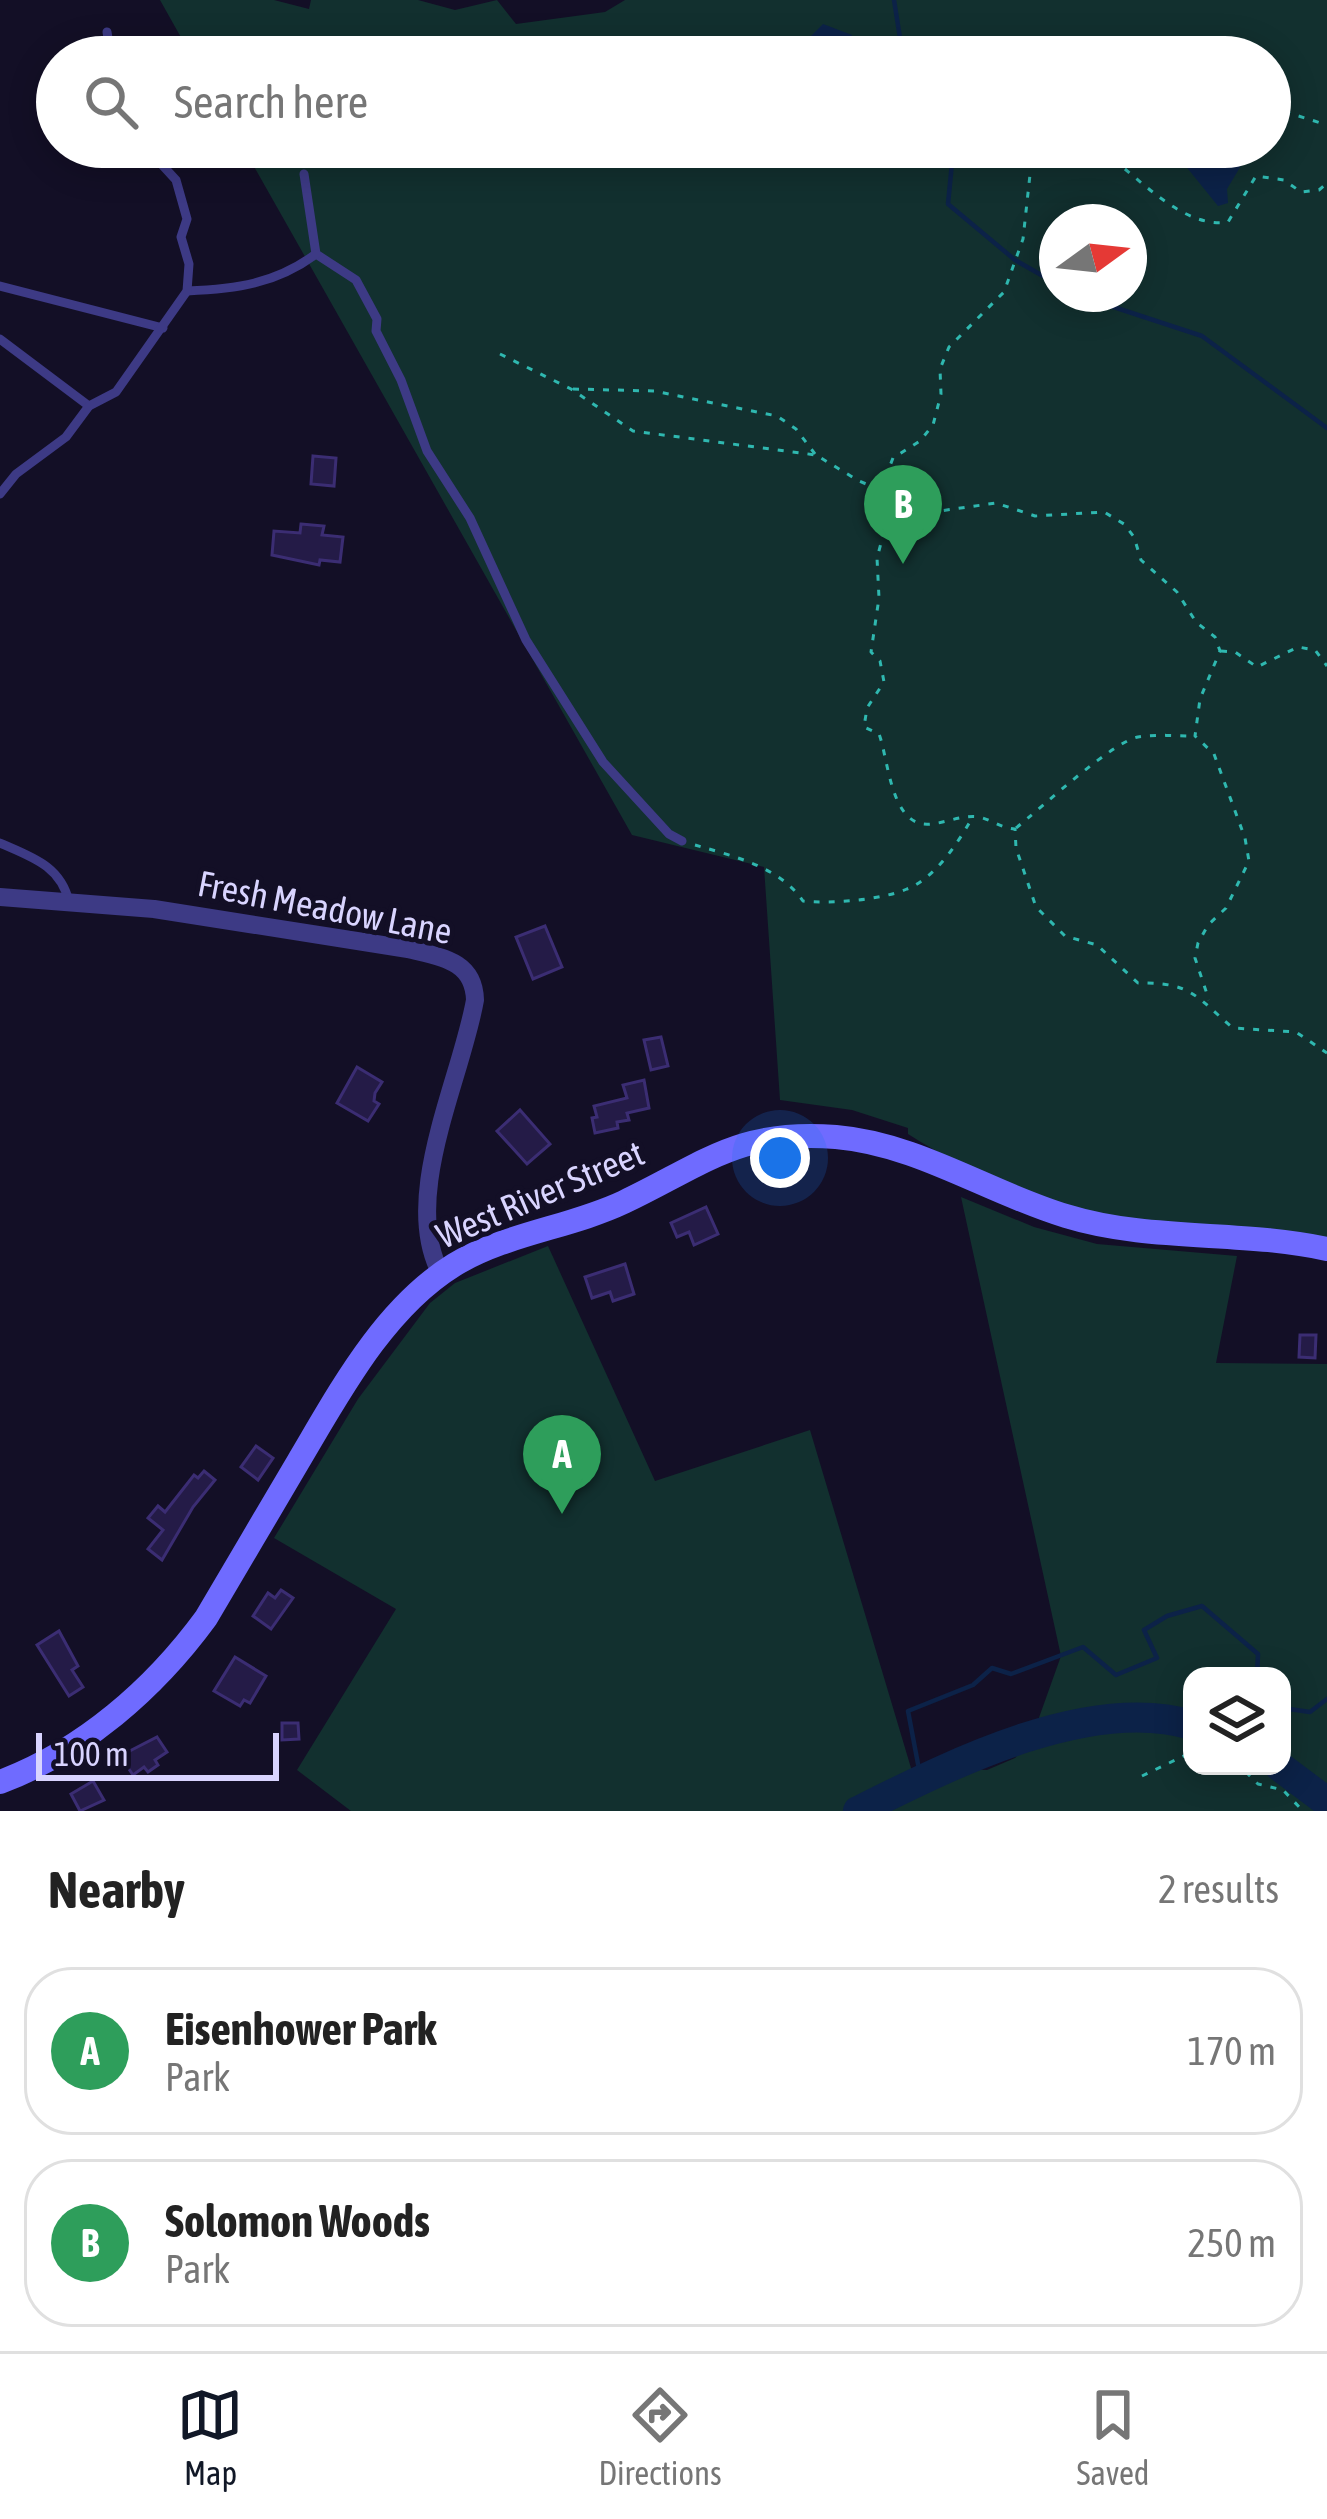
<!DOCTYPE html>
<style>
:root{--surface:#fff;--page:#f2f2f2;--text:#222;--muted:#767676;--line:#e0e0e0;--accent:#111827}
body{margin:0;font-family:"Asap Condensed",sans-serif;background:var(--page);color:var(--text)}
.controls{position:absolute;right:36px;bottom:36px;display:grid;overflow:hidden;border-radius:24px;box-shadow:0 6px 30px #0003}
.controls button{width:108px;height:108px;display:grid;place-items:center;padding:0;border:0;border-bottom:3px solid var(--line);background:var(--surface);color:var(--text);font:60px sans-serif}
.compass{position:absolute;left:1039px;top:204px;width:108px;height:108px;border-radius:50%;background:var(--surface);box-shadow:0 6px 30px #0003;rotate:75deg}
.scale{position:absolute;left:36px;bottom:30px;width:243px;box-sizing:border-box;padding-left:12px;border:6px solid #d9d4ff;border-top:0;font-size:33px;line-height:42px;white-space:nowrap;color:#d9d4ff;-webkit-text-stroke:9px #130f26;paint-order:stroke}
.you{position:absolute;left:780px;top:1158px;width:42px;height:42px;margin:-30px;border:9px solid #fff;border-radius:50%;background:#1a73e8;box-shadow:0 0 0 18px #1a73e833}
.badge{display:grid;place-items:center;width:78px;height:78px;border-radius:50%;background:var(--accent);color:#fff;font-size:39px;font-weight:700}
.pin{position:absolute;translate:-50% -99px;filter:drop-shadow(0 3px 6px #0008)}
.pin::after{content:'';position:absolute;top:63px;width:42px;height:36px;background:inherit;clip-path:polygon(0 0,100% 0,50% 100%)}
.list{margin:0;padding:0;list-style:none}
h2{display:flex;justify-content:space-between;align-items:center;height:156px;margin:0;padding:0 48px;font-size:51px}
h2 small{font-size:39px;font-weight:400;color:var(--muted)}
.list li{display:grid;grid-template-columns:78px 1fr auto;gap:36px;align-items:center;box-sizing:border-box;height:168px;margin:0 24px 24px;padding:0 24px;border:3px solid var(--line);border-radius:48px}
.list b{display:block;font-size:45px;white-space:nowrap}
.list p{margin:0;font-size:39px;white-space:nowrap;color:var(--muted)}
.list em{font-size:39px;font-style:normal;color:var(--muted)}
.icon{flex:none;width:66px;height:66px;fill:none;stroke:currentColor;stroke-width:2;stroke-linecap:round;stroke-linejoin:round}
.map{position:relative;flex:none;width:1327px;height:1811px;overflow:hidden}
.search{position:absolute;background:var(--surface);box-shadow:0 6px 30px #0003;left:36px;right:36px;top:36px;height:132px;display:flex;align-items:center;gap:30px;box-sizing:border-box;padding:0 42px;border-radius:66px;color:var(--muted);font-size:45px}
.sheet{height:540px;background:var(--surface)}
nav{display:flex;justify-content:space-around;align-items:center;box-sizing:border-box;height:168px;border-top:3px solid var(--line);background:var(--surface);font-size:33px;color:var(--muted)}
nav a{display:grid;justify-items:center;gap:6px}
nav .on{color:var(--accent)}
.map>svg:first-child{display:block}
</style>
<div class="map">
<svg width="1327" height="1811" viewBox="0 0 1327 1811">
<rect width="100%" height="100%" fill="#130f26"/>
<g fill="#12302f" fill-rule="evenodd">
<path d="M160,0h114l35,9 2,-9h107l37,10 42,-10 19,24 89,-12 20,-12h702v1239c-74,-7 -149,-11 -223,-23 -64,-11 -142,-47 -196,-82v-6l-56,-18 -72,-10 -16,-233 -132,-32 -389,-688h1027v-90h-1078zM1057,222h72v72h-72z"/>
<path d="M961,1197l73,30 63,17 140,12 -21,107 111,1v447h-976l-54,-41 99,-161 -122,-71 84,-139 72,-96 25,-20 93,-37 107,235 155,-51 104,348 27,-10 46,2 28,-12 16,-18 30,-84zM1192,1676h90v90h-90z"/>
</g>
<g fill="#0c2248">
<path d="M823,24l29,11 -10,22h-52z"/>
<path d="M1161,147h72l9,17 -15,25 1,14 -10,3 -38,-47z"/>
</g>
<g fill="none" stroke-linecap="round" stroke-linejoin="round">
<g stroke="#0c2248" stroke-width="4.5">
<path d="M894,0l9,57"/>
<path d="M941,147l11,16 -4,41 67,56 42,24"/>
<path d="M1074,294l128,42 125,92"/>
<path d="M1282,1708l28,4 17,-13"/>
<path d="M921,1780l-13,-69 65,-26 19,-17 19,6 72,-27 33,28 41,-17 -13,-28 23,-14 35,-10 56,48 -1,22"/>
</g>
<g stroke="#0c2248" stroke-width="30">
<path d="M1279,1766l48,36"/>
<path d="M858,1811c92,-46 231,-117 334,-86"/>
</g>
</g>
<g fill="#241b47" stroke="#3b2d73" stroke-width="3">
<path d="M313,456l23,2 -2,28 -23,-2z"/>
<path d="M301,524l23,2 -2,9 21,2 -3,25 -20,-2 -1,5 -47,-10 2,-24 26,2z"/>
<path d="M545,926l17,41 -29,12 -17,-42z"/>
<path d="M661,1037l7,29 -17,4 -7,-30z"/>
<path d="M357,1067l25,15 -7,11 -1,8 5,3 -11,17 -31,-18z"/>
<path d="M644,1080l5,28 -22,5 2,7 -12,2 1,6 -23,5 -3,-15 5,-1 -3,-11 33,-8 -4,-13z"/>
<path d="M520,1110l30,34 -23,20 -30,-33z"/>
<path d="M706,1207l12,27 -24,11 -5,-13 -12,5 -6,-14z"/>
<path d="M625,1264l9,30 -21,7 -3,-9 -18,6 -7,-21z"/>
<path d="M1300,1335h16l-1,23 -16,-1z"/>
<path d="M256,1446l17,12 -15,22 -17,-13z"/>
<path d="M204,1471l11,9 -22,27 -31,53 -14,-11 15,-19 -15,-12 10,-12 7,6 29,-37 4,3z"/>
<path d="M281,1590l12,8 -22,31 -18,-13 15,-23 7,5z"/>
<path d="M59,1631l19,35 -6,4 11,17 -14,9 -32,-51z"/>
<path d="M235,1657l31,19 -16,27 -6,-3 -4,6 -26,-15z"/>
<path d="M282,1723h16l1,16 -17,1z"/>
<path d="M157,1737l10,15 -12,8 3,5 -10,7 -4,-5 -11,8 -13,-19z"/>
<path d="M93,1781l11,19 -24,11 -9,-17z"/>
</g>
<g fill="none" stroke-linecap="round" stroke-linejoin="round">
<g stroke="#2fb8b0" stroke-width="3" stroke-dasharray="6 9" stroke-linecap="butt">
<path d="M1270,107l57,18"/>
<path d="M1033,147l-10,92 -19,53 -55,55 -9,22 1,25 -8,31 -13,16 -27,17 -7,18 4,34 -13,48 2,40 -8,54 9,9 4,21 -17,26 -3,19 15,7c9,23 11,85 44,90 17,2 37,-10 56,-7 13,3 22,11 36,12l1,19 20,59 29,29 32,9 41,38c54,-1 58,14 95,45l63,4 31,21"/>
<path d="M1106,147l4,10c32,24 75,72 118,65l28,-46 28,4 17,12 18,-2 8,-7"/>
<path d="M500,354l71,35 62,42 183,24 43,26 74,31 63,-9 39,13 69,-4 20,12 10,13 7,23 36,32 19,30 19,15 5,14 -20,48 -5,37 19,18 31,84 4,23 -23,47 -18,17 -10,18 -3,15 14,42"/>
<path d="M573,389l81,2 123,25 19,13 19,25"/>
<path d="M1221,651l14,1 22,15 41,-20 17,3 12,16"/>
<path d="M1016,828c25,-20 96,-86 122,-91 18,-3 39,-1 57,-1"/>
<path d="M695,845c38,11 85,22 108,56 26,3 79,-1 104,-12 28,-11 50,-45 64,-69"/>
<path d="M1232,1766l14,6 12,12 25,6 20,21"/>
<path d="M1142,1776l50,-24"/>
</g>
<g stroke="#3d3a85" stroke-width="9">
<path d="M107,32l4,25"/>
<path d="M304,174l12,80 40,26 21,39 -1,12 25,49 26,71 43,67 56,122 77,122 66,72 13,7"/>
<path d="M0,286l163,42"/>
<path d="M187,291c49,-2 88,-7 129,-37"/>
<path d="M0,339l89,67"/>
<path d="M0,494l16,-20 50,-37 23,-31 27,-14 71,-101 2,-27 -8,-27 6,-18 -11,-39 -23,-25 -1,-8"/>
<path d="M0,843c32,14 61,23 69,59"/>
</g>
<path stroke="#3d3a85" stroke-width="18" d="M0,897l154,12 254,40c32,8 66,11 67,51 -14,80 -75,198 -34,274"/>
<path stroke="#6f6bff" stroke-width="24" d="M0,1782c83,-31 154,-93 206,-164 31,-52 61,-104 92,-156 41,-69 85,-153 156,-197 53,-32 115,-37 170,-63 80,-38 115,-73 212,-65 82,7 153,56 230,79 84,26 176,14 261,33"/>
</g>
<g text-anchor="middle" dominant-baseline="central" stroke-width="10" stroke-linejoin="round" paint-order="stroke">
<g font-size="36" fill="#d9d4ff" stroke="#130f26">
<text transform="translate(325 907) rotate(11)">Fresh Meadow Lane</text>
<text transform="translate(540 1194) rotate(-23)">West River Street</text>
</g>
</g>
</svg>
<div class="controls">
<button><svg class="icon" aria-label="layers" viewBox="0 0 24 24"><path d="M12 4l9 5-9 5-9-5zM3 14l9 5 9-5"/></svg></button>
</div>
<svg class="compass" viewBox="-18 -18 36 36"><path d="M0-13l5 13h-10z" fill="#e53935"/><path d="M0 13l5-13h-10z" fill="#767676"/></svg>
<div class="scale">100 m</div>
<div class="you"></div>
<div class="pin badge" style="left:562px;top:1514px;background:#2e9e5b">A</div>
<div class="pin badge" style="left:903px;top:564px;background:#2e9e5b">B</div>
<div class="search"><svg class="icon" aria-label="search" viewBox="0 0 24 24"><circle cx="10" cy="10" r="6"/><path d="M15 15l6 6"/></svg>Search here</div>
</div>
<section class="sheet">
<h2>Nearby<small>2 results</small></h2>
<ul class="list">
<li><span class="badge" style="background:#2e9e5b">A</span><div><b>Eisenhower Park</b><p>Park</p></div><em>170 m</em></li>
<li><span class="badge" style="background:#2e9e5b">B</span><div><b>Solomon Woods</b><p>Park</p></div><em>250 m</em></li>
</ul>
</section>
<nav>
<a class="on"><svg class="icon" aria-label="map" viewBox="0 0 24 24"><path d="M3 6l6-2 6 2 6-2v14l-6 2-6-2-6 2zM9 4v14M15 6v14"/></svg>Map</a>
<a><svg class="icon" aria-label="directions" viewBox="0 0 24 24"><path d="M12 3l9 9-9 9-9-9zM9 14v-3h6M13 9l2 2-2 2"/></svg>Directions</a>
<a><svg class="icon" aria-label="saved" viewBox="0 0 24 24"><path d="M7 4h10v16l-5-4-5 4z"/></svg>Saved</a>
</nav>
